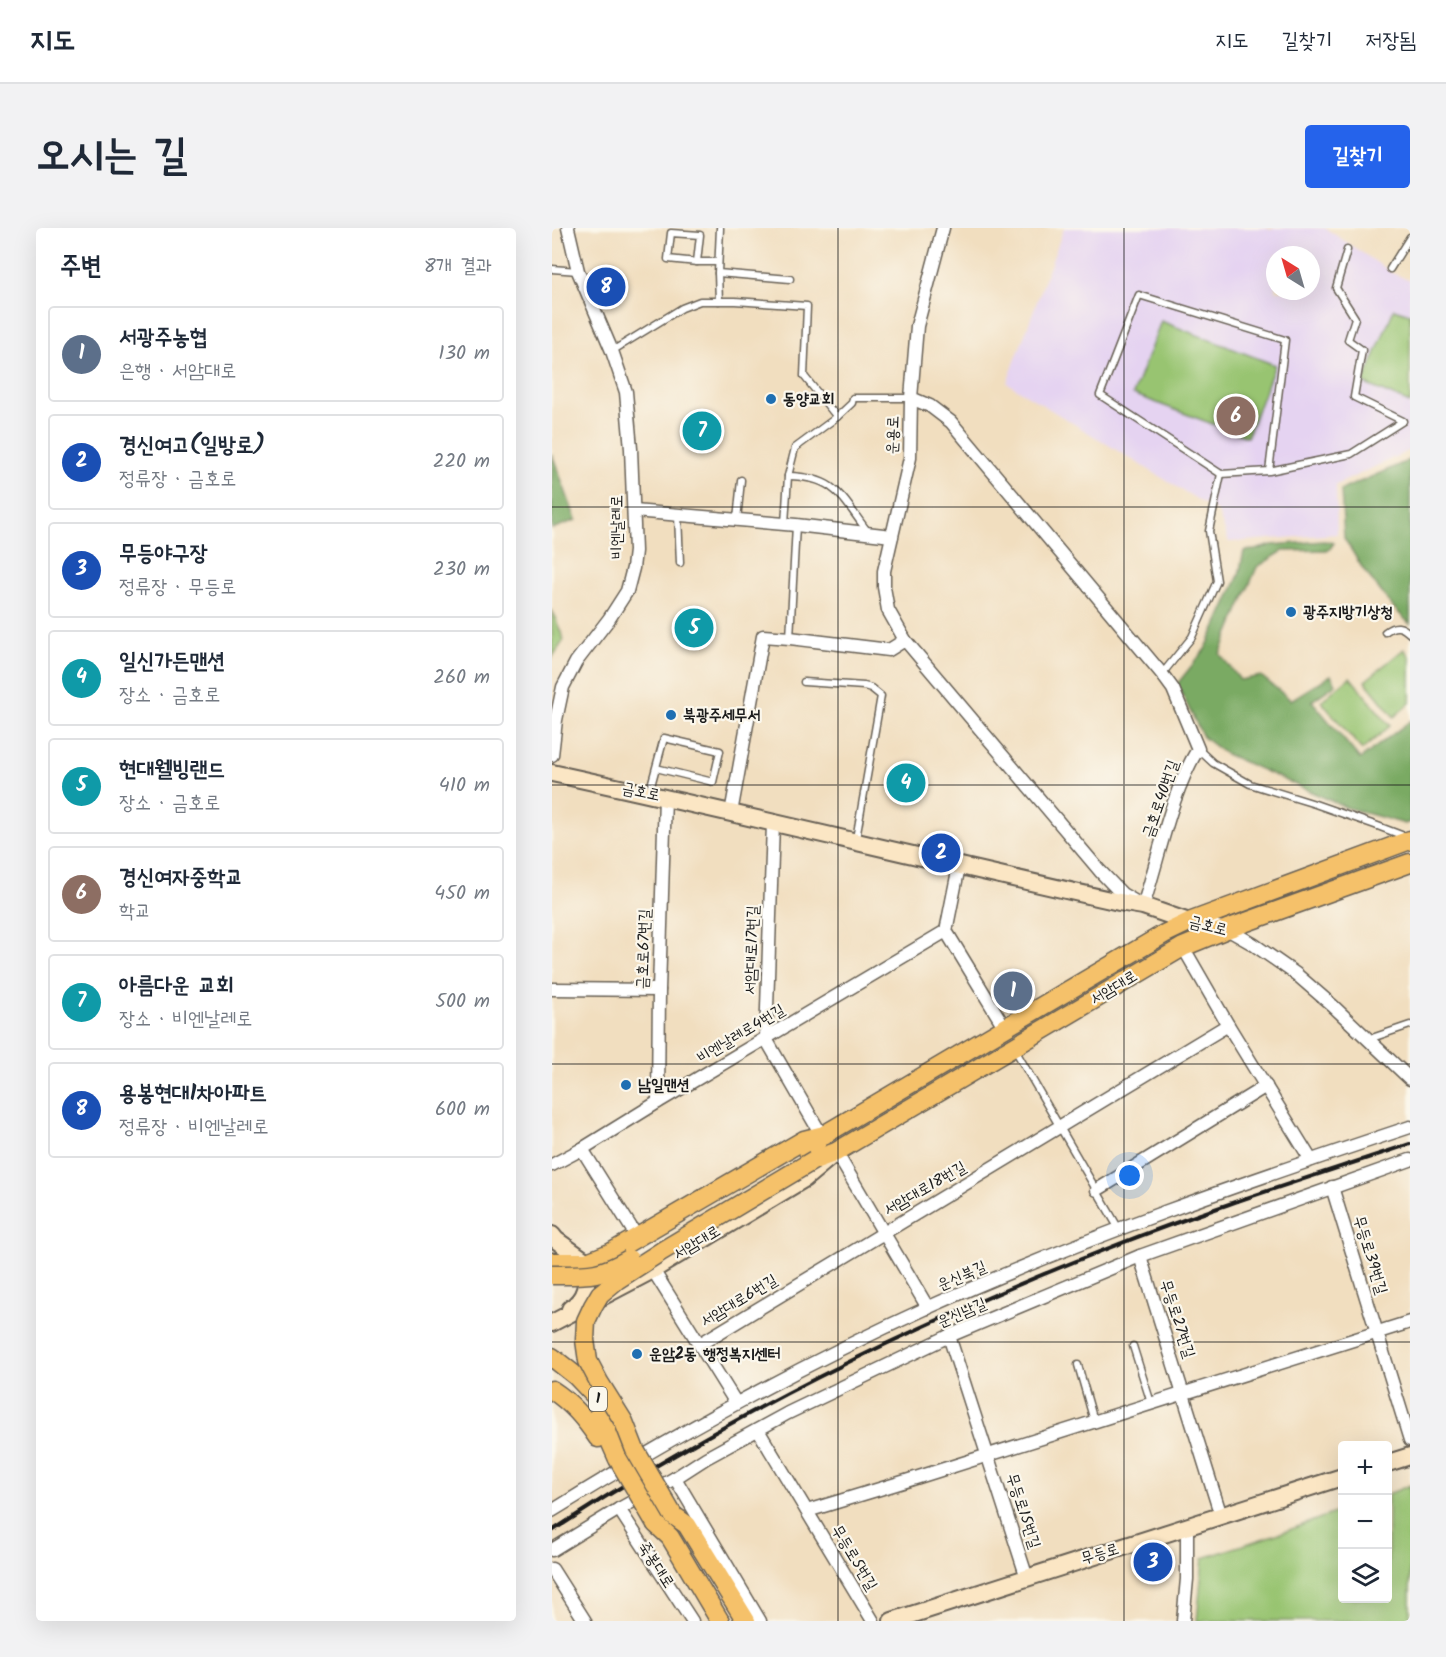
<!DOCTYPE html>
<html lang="ko">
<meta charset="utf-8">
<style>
:root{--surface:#fff;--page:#f2f2f3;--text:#1f2937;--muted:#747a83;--line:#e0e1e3;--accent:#2563eb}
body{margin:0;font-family:Kalam,"Poor Story",sans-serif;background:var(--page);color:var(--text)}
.controls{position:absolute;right:18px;bottom:18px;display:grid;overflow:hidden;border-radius:6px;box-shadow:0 6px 24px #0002}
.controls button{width:54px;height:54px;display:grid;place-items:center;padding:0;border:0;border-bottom:2px solid var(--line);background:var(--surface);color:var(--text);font:30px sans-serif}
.compass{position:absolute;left:714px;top:18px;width:54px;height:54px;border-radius:50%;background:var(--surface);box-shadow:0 6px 24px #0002;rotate:323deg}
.you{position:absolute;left:578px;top:948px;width:21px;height:21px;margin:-15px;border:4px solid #fff;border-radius:50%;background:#1a73e8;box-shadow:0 0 0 9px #1a73e833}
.badge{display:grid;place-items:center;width:39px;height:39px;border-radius:50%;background:var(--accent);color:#fff;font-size:20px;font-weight:700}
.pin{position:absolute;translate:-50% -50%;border:3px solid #fff;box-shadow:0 2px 6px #0006}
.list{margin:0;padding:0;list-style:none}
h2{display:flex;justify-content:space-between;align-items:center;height:78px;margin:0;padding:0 24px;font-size:26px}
h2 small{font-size:20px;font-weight:400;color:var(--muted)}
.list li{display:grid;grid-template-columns:39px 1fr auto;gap:18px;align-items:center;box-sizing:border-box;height:96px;margin:0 12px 12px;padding:0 12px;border:2px solid var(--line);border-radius:6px}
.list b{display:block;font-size:22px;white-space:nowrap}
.list p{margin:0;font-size:20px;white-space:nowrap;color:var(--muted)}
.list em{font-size:20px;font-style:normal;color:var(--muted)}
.icon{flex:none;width:33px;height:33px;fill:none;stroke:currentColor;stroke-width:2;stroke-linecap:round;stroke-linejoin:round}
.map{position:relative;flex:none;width:858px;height:1393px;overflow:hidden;border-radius:6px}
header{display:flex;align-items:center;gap:36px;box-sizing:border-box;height:84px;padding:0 30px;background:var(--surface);border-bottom:2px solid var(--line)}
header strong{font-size:28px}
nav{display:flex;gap:33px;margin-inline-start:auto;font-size:21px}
.intro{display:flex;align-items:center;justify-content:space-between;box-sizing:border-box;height:144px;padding:0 36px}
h1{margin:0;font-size:42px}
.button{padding:15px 27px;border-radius:6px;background:var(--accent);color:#fff;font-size:21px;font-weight:700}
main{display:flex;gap:36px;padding:0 36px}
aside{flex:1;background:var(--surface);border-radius:6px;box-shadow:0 6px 24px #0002}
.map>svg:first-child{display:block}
</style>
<header>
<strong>지도</strong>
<nav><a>지도</a><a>길찾기</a><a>저장됨</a></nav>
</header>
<div class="intro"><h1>오시는 길</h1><a class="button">길찾기</a></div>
<main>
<aside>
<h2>주변<small>8개 결과</small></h2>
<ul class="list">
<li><span class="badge" style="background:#5c6f8a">1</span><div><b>서광주농협</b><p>은행 · 서암대로</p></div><em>130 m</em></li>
<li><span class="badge" style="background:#1a4fb4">2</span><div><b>경신여고(일방로)</b><p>정류장 · 금호로</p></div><em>220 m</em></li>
<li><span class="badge" style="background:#1a4fb4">3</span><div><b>무등야구장</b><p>정류장 · 무등로</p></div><em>230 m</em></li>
<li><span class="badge" style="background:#0f9aa8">4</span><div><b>일신가든맨션</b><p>장소 · 금호로</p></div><em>260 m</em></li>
<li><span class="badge" style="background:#0f9aa8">5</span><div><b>현대웰빙랜드</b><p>장소 · 금호로</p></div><em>410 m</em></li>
<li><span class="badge" style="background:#8d6e63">6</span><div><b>경신여자중학교</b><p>학교</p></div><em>450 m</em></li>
<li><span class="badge" style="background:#0f9aa8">7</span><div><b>아름다운 교회</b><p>장소 · 비엔날레로</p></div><em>500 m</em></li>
<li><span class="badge" style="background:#1a4fb4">8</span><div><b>용봉현대1차아파트</b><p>정류장 · 비엔날레로</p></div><em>600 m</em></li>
</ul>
</aside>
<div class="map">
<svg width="858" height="1393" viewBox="0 0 858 1393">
<rect width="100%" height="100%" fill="#fbf7ec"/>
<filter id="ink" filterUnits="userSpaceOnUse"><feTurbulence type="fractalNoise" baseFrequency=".0167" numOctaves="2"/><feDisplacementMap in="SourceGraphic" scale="12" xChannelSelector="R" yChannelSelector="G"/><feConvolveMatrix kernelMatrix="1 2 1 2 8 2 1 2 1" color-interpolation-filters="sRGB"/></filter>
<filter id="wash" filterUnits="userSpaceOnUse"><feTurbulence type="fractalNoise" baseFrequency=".008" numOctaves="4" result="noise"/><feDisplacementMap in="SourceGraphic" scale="24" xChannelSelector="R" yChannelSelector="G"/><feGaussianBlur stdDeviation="1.35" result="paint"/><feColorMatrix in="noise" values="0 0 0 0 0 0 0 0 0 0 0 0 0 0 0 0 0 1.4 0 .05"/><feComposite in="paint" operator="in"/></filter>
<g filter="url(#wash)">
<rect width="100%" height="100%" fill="#f1debf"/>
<path fill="#e5d3f1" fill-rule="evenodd" d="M512,0h202l5,2 3,-2h51l69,46 16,6v170l-74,35 1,49 -108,8 -11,-30 -211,-129zM723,27h36v36h-36z"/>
<g fill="#98c471" stroke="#5a7046" stroke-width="1.5">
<path d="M842,81l16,5v89l-47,-20z"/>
<path d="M609,93l114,44 -28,72 -114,-43z"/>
<path d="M0,382l12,30 -12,18z"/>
<path d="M852,421l6,8v46l-16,14 -29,-36z"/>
<path d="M798,449l40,49 -28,24 -41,-49z"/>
<path d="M858,1257v136h-213l6,-63 86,-28 53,-20v88h46v-104z"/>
</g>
<g fill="#7aaa63" stroke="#4b6340" stroke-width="1.5">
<path d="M0,226l24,66 -24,9z"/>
<path d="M858,232v164l-17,-17 -30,-38 -19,-31 -3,-48z"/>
<path d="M772,313l10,2 -5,7 -46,1 -26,16 -37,87 20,26 21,-4 30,24 40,-25 5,9 -24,17 48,58 50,-38v101l-5,2 -60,-17 -121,-54 -21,-16 -26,-53 29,-36 33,-73 5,-24 11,-1 17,-5z"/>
</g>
</g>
<g filter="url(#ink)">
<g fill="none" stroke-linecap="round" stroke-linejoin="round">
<defs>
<g id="lane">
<path d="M168,0l-2,45 72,6"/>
<path d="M119,5l29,2 -3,27 -29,-3z"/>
<path d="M145,34h21"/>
<path d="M0,41l26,2"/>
<path d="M838,41l20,-32"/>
<path d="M166,45l1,28"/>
<path d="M60,123l70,-43 18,-7h35l72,5 -3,70 33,41"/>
<path d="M717,243l16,-131 -146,-45 -39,100 121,79 48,-3 82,-17 52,-33 -49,-24 8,-47 -14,-10 7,-22 -19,-30 11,-38"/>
<path d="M236,248c49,1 53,21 80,56"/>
<path d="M126,287l2,48"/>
<path d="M185,292l4,-40"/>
<path d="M233,296l3,-48 7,-28 42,-31 15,-14 1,-5h58"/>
<path d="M833,404c10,-8 17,-6 25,2"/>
<path d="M238,410l6,-113"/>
<path d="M610,446l30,-37 25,-56 -8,-50 12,-57"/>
<path d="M252,454l60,4 7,2 10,8 -25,143"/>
<path d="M646,521l15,14 37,21 65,20 60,21 29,11"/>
<path d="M97,565l15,-55 56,13 -7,31 -57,-14"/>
<path d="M817,811l41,-14"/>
<path d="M462,820l105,181"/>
<path d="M581,1118l18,57"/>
<path d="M526,1137l16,56"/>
</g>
<g id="street">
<path d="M359,170l19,8 21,16 211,252 11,15 25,60c-28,46 -38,106 -55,157l-21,-12 -22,-23 -195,-231 -17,-30 -4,-23v-16l26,-113 1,-60 6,-72 26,-98"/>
<path d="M82,283l162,14 96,11"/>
<path d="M0,527l4,-35 7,-33 13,-25 33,-43 18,-28 6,-23 2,-17 -4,-102 -5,-57 -14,-41 -34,-80 -10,-43"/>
<path d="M179,585l32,-177 27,2 99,12 16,-10"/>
<path d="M221,595l-7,216 56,97"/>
<path d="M638,694l37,7 26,15 43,30 37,32 77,73"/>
<path d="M394,703l59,97"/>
<path d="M394,703l13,-65"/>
<path d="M631,719l45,78 83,135"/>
<path d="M0,761l107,1"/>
<path d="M106,874l1,-112 6,-193"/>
<path d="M30,921l55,88"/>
<path d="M284,924l92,156"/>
<path d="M0,937l30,-16 76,-47 288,-171"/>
<path d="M780,959l78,253"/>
<path d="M545,962l169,-104"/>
<path d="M588,1028l81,260"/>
<path d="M101,1042l83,133"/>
<path d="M397,1108l78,242"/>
<path d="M148,1116l528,-319"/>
<path d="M206,1202l115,191"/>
<path d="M123,1250l85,143"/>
<path d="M67,1281l73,112"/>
<path d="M0,1283c121,-75 245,-144 375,-203 156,-70 320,-127 483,-181"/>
<path d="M255,1283l99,-30 504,-159"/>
<path d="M0,1322l67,-41 56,-31 31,-20 82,-45 161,-77 191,-80 270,-96"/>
<path d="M0,1341l33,52"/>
<path d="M631,1393l4,-42v-52"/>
</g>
<g id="secondary">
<path d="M0,545c190,41 378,87 567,129l24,4 46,16"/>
<path d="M0,1007l4,5 31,22c0,20 1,35 -17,47"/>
<path d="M0,1095l101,-53 151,-91 25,-21"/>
<path d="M836,1235l22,-7"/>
<path d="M340,1393l450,-144"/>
</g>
<g id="primary">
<path d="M256,923l14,-15 342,-202 25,-12 221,-82"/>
<path d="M262,932l22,-8 347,-205 44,-18 183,-66"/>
<path d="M0,1034h35l23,-9 194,-113 16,-4"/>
<path d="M0,1129l24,19 20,21 20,30 16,19"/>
<path d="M0,1162c20,13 33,29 46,48"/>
<path d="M45,1189l9,15 12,27"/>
<path d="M121,1287l14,10 59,96"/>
<path d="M104,1296l14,13 50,84"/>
</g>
</defs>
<use href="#lane" stroke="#676055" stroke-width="9"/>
<use href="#street" stroke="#676055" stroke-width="15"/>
<use href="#secondary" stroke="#676055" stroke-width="20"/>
<use href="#primary" stroke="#676055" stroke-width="21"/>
<use href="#lane" stroke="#fff" stroke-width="6"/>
<use href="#street" stroke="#fff" stroke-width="12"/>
<use href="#secondary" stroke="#fbe6c4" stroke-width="16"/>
<use href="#primary" stroke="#f5c16b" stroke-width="18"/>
<path stroke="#1c1c1c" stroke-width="4" d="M0,1303c173,-114 369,-210 562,-285 97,-38 197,-69 296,-102"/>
<defs>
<g id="primary-bridge">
<path d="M0,1047c34,0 47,2 77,-16"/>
<path d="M66,1231l38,65"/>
<path d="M121,1287l-38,-65 -11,-28 -25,-40 -11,-21 -3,-21 1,-19 7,-15 7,-12 17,-14 45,-29 152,-91"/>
</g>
</defs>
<use href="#primary-bridge" stroke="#676055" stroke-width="21" stroke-linecap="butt"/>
<use href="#primary-bridge" stroke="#f5c16b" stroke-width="18"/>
</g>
</g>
<path fill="none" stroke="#1c1c1c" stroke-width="1.5" stroke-opacity="0.55" d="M286,0v1393M572,0v1393M0,279h858M0,557h858M0,836h858M0,1114h858"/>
<g fill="#1f6fb2" stroke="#fbf7ec" stroke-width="2">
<circle cx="219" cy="171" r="6"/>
<circle cx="739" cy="384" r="6"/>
<circle cx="119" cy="487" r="6"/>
<circle cx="74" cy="857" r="6"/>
<circle cx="85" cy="1126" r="6"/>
</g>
<g text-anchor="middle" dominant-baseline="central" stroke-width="4.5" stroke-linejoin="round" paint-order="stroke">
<rect fill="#fbf7ec" stroke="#5f5e5a" stroke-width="1.5" x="37" y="1159" width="18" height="24" rx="4.5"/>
<g font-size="15" font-weight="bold" fill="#1c1c1c">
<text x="46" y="1171">1</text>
</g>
<g font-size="16" font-weight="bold" fill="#1c1c1c" stroke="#fbf7ec" text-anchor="start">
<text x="231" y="171">동양교회</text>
<text x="751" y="384">광주지방기상청</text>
<text x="131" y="487">북광주세무서</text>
<text x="86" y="857">남일맨션</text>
<text x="97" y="1126">운암2동 행정복지센터</text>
</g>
<g font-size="16" fill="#1c1c1c" stroke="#fbf7ec">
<text transform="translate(341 207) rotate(-88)">운용로</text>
<text transform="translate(65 299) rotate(-90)">비엔날레로</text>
<text transform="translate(89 564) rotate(12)">금호로</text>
<text transform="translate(609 571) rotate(-71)">금호로40번길</text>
<text transform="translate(656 698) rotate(14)">금호로</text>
<text transform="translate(92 721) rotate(-88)">금호로67번길</text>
<text transform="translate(200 722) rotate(-88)">서암대로17번길</text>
<text transform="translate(562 760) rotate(-31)">서암대로</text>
<text transform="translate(189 806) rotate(-31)">비엔날레로4번길</text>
<text transform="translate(373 961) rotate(-30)">서암대로18번길</text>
<text transform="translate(145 1015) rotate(-31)">서암대로</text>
<text transform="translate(818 1027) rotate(73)">무등로39번길</text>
<text transform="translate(410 1048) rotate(-23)">운신북길</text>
<text transform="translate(187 1073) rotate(-31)">서암대로6번길</text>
<text transform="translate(410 1085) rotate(-23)">운신남길</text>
<text transform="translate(625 1091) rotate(72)">무등로27번길</text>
<text transform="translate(471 1283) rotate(72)">무등로15번길</text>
<text transform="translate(548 1326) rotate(-17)">무등로</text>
<text transform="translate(302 1330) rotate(59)">무등로5번길</text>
<text transform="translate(104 1337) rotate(57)">죽봉대로</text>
</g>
</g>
</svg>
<div class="controls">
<button>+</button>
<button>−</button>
<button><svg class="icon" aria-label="layers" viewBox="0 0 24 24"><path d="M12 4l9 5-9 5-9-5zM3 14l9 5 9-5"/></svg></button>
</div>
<svg class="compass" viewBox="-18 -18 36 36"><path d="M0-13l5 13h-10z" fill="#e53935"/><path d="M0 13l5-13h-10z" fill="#747a83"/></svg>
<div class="you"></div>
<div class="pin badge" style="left:461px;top:763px;background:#5c6f8a">1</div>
<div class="pin badge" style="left:389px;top:625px;background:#1a4fb4">2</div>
<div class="pin badge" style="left:601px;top:1334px;background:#1a4fb4">3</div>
<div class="pin badge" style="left:354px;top:555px;background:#0f9aa8">4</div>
<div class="pin badge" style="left:142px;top:400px;background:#0f9aa8">5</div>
<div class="pin badge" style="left:684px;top:188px;background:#8d6e63">6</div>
<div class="pin badge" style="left:150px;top:203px;background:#0f9aa8">7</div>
<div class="pin badge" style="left:54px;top:59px;background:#1a4fb4">8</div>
</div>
</main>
